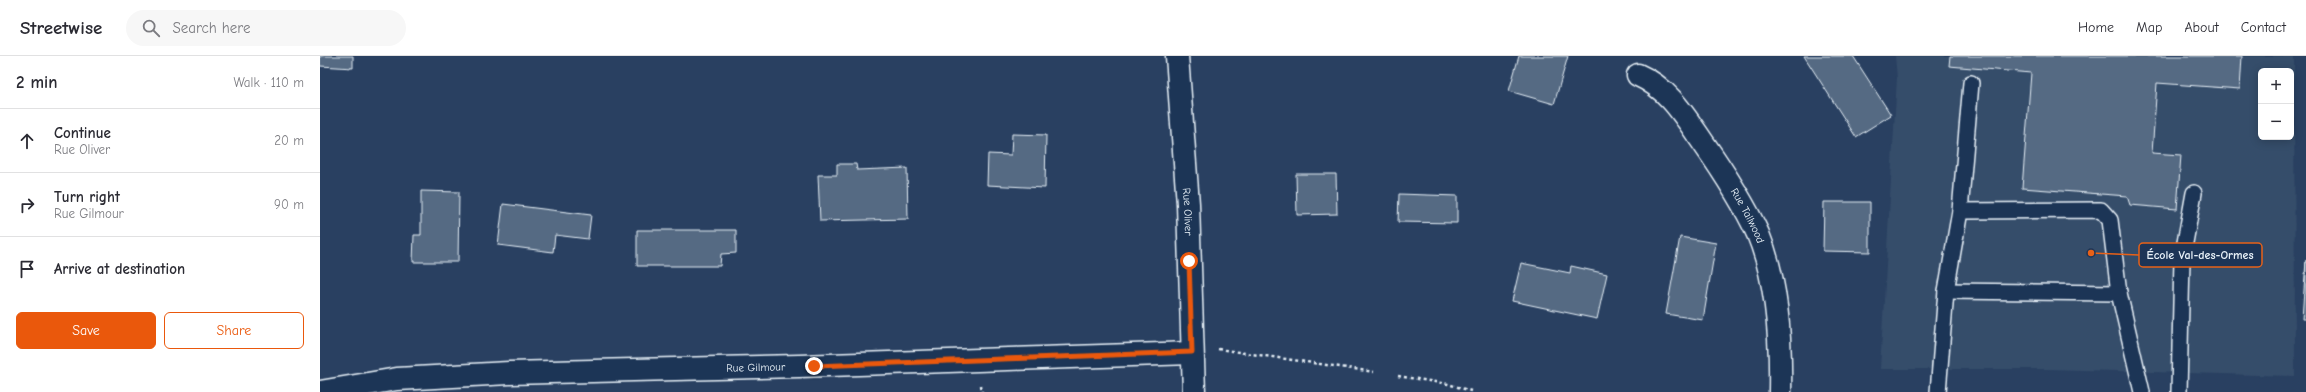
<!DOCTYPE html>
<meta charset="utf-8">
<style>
:root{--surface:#fff;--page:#f7f7f7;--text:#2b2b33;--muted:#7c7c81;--line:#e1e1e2;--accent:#ea580c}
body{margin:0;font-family:"Comic Neue",sans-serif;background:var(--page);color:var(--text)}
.controls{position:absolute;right:12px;top:12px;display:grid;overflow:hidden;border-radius:6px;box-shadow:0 2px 10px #0003}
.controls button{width:36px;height:36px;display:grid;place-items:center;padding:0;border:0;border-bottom:1px solid var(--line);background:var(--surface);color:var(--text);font:20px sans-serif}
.stop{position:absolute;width:12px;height:12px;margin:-9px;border:3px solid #ea580c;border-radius:50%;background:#fff}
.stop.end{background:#ea580c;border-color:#fff;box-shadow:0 1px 4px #0008}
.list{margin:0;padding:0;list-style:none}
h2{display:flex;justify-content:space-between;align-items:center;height:52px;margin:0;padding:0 16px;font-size:17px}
h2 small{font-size:13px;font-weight:400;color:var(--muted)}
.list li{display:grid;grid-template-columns:26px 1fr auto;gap:12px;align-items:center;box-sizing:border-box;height:64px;padding:0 16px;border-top:1px solid var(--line)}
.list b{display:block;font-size:15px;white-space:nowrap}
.list p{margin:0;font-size:13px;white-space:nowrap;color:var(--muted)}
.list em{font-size:13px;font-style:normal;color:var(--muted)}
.actions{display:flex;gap:8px;padding:12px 16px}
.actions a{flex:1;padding:9px 0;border:1px solid var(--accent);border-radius:6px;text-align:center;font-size:14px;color:var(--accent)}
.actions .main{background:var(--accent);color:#fff}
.icon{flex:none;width:22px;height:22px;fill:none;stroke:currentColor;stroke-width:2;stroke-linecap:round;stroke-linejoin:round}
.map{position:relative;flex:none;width:1986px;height:336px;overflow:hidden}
header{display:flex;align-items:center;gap:24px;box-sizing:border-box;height:56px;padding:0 20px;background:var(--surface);border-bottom:1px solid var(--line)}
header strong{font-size:19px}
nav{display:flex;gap:22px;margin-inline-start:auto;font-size:14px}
.search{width:280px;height:36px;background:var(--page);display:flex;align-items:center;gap:10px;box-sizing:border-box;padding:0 14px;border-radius:22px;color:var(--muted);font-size:15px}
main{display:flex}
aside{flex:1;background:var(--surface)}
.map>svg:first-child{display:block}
</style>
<header>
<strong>Streetwise</strong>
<div class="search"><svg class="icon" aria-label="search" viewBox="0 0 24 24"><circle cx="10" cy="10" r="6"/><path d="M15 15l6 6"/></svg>Search here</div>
<nav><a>Home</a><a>Map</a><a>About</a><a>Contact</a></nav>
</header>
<main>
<aside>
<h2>2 min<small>Walk · 110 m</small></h2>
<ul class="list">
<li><svg class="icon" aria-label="ahead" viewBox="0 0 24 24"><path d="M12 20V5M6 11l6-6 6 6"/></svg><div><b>Continue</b><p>Rue Oliver</p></div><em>20 m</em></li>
<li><svg class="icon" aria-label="right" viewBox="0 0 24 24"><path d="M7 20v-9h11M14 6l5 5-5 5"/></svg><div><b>Turn right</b><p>Rue Gilmour</p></div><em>90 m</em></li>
<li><svg class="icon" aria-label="arrive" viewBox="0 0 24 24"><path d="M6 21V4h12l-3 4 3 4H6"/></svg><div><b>Arrive at destination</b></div></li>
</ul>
<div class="actions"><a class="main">Save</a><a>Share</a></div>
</aside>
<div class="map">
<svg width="1986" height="336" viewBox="0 0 1986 336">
<rect width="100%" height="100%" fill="#294061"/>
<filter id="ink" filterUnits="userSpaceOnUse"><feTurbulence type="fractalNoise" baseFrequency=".025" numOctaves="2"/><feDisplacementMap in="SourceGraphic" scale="8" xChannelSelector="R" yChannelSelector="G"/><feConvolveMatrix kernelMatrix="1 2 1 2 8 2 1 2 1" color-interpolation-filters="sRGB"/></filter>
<g filter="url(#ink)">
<path fill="#364d6b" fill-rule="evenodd" d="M1575,0h399l1,320 -247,-7h-168l17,-291zM1941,15h30v66h-30z"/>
<g fill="#556a83" stroke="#e8f1f8">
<path d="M0,0h33v12l-33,-2z"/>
<path d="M1199,0h49l-14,48 -45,-13z"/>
<path d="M1484,0h49l38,59 -35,22z"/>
<path d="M1630,0h292l-2,33 -83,-6 -5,70 29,2 -4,54 -47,-4 -3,-9 -105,-8 9,-115 -82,-7z"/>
<path d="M692,78l34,1 -1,53 -58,-3 1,-31 23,1z"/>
<path d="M517,108h19l1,6 50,-2 1,51 -88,2 -2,-46h19z"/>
<path d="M976,118h40l1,40 -40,1z"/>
<path d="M101,135l38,1 -1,70h-45l1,-27h7z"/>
<path d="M1079,138l58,2v27l-59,-1z"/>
<path d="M1504,146h46v50l-47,-1z"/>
<path d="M183,148l88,11 -3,24 -33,-4 -2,17 -55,-7z"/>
<path d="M317,174h99v23l-15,1 -1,12h-83z"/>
<path d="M1360,181l36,6 -13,77 -37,-6z"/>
<path d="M1986,204v59h-4z"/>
<path d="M1201,207l49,10 1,-7 36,8 -10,45 -85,-18z"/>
</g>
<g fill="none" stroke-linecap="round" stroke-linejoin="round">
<defs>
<g id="lane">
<path d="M1626,235l173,2 -9,-73 -9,-10 -141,1"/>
<path d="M1799,237l23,99"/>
<path d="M1618,336l8,-101 14,-80 11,-128"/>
<path d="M1859,336l3,-133 12,-66"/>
</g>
<g id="street">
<path id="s1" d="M857,0l11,148 6,188"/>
<path id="s2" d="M1318,19c30,13 46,40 64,66 21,30 41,60 56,93 20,48 23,107 22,158"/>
<path id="s3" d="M0,336l77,-13 112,-6 290,-7 393,-13"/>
</g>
</defs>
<use href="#lane" stroke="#e8f1f8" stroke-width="18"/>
<use href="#street" stroke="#e8f1f8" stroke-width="25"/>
<g stroke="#e8f1f8" stroke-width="2.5" stroke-dasharray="3 3" stroke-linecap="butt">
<path d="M898,293l156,23"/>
<path d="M1078,320l50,8 23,7"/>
<path d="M661,329l1,7"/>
</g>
<use href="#lane" stroke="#1d3557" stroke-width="15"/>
<use href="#street" stroke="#1d3557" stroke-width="22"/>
</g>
</g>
<g fill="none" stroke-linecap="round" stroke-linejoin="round" filter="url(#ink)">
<path stroke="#ea580c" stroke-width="5" d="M494,310l378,-14 -3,-91"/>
</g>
<g text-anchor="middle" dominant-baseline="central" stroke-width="3.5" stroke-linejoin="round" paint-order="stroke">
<g font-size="11" fill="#e8f1f8" stroke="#1d3557">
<text stroke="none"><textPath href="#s1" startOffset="156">Rue Oliver</textPath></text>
<text stroke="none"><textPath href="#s2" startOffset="181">Rue Tallwood</textPath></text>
<text stroke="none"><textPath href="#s3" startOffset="437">Rue Gilmour</textPath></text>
</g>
</g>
<path fill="none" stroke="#e86118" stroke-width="1.5" d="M1771 197L1819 199"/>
<circle fill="#e86118" stroke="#1d3557" stroke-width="1.5" cx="1771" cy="197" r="4"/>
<rect fill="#1d3557" stroke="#e86118" stroke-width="1.5" x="1819" y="187" width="123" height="24" rx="4"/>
<g font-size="12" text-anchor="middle" font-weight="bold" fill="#e8f1f8">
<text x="1880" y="203">École Val-des-Ormes</text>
</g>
</svg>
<div class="controls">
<button>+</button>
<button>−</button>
</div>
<div class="stop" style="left:869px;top:205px"></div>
<div class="stop end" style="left:494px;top:310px"></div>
</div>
</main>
